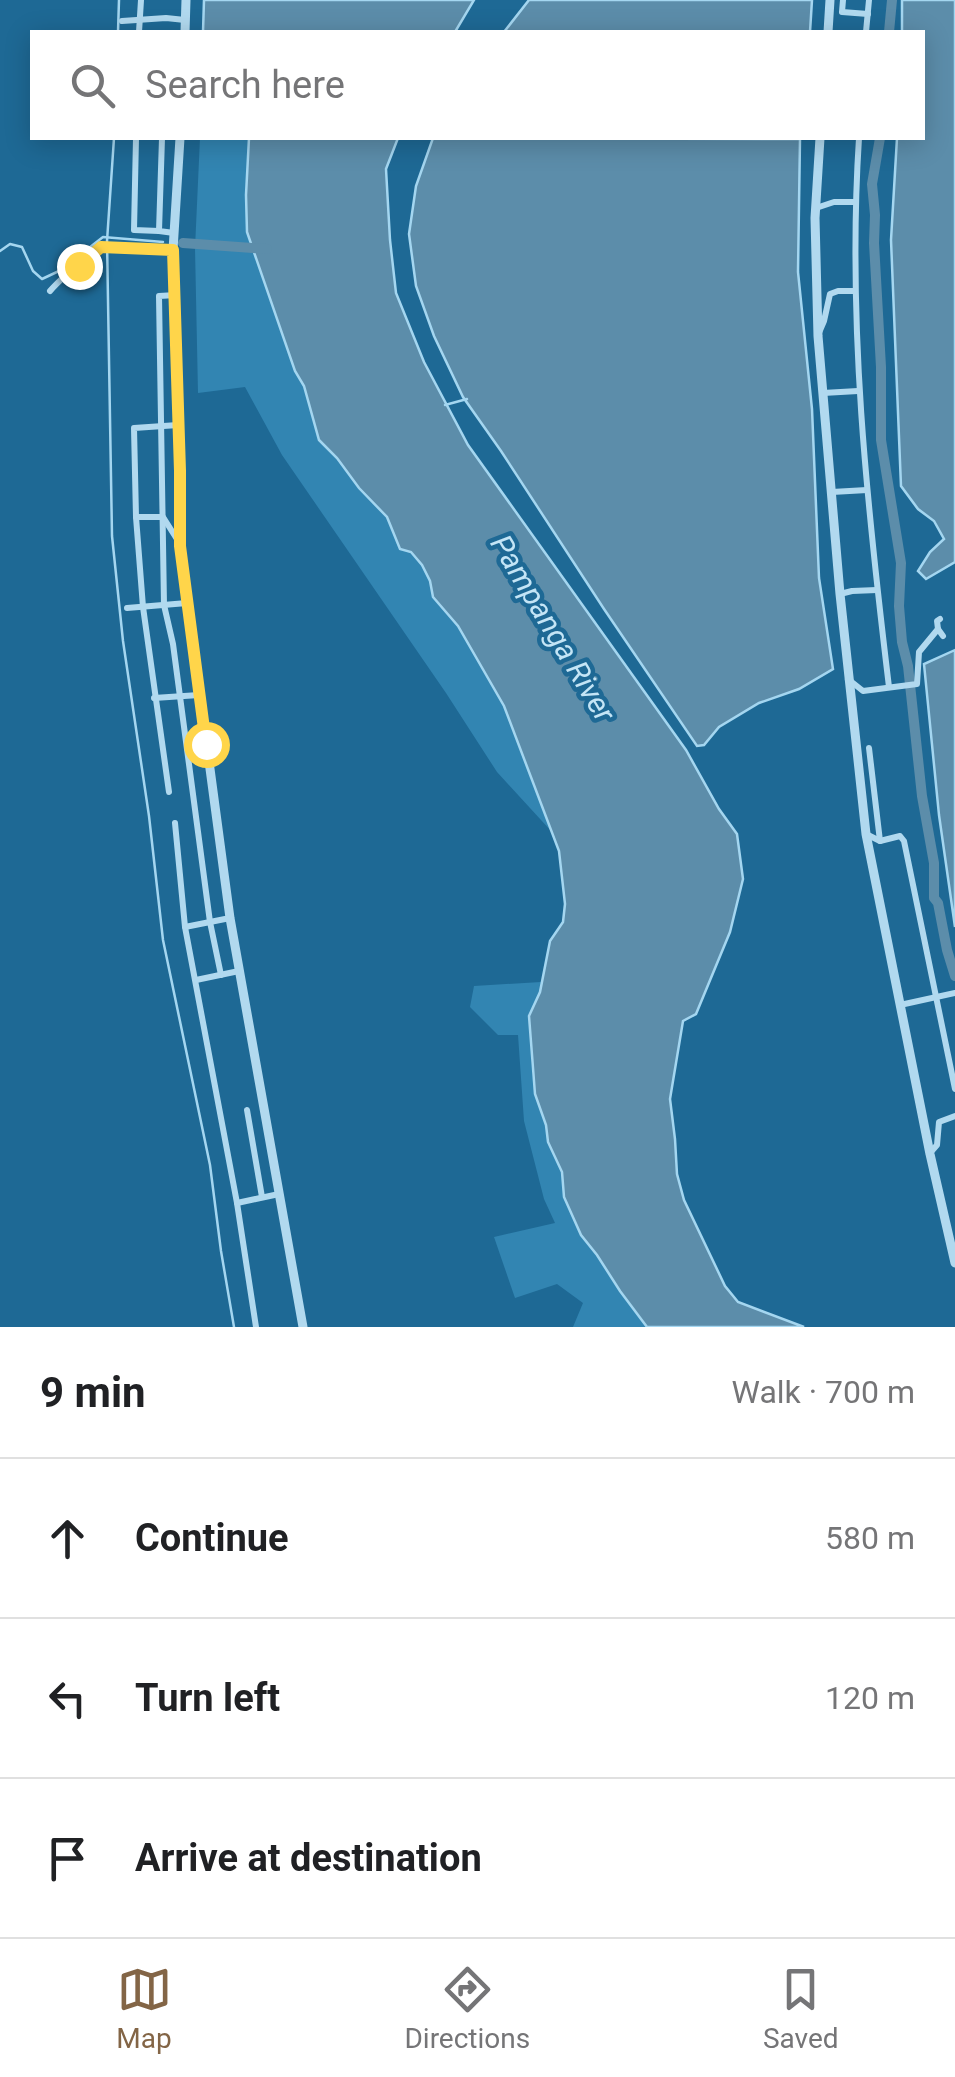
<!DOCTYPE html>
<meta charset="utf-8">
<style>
:root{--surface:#fff;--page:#f2f2f2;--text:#202124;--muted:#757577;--line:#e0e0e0;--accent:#836546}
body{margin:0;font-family:Roboto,sans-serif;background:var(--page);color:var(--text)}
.stop{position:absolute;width:30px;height:30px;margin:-22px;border:8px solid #ffd54a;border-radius:50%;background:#fff}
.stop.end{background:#ffd54a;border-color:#fff;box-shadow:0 2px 10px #0008}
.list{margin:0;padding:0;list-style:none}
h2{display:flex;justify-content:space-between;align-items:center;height:130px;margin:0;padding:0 40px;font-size:42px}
h2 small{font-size:32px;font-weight:400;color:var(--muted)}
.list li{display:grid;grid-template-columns:65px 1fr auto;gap:30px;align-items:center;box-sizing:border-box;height:160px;padding:0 40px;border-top:2px solid var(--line)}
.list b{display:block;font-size:38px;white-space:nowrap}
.list em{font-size:32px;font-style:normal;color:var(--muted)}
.icon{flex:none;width:55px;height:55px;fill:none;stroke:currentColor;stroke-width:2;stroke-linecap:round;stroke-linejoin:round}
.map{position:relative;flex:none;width:955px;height:1327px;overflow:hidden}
.search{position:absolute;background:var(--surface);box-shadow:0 5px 25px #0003;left:30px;right:30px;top:30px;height:110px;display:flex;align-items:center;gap:25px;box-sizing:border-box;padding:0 35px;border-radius:0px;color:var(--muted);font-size:38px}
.sheet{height:610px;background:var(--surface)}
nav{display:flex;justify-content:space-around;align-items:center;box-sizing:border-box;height:140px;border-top:2px solid var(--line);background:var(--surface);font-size:28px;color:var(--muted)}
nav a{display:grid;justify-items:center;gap:5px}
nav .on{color:var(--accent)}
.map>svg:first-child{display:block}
</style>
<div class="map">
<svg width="955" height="1327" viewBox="0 0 955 1327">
<rect width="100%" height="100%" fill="#1e6995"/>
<g fill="#3285b2">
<path d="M200,138h49l-3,57 1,37 48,139 9,15 15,54 18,18 22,30 28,29 7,19 28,29 8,16 3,16 25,29 46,80 48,126 -55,-60 -51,-79 -164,-238 -37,-68 -47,6 -3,-145z"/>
<path d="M541,982l-1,10 -11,24 3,54 3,24 11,31 2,17 14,30 2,25 17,38 16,20 23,36 27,36h-74l10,-24 -26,-19 -42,14 -21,-61 61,-14 -11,-24 -20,-78 -6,-86h-20l-28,-28 4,-21z"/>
</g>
<g fill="#5c8daa" stroke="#a4d6f0" stroke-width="2.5">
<path d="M204,0h270l-19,32h-252z"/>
<path d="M529,0h283l-2,32h-306z"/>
<path d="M902,0h53v562l-29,17 -8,-8 12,-19 14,-13 -10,-18 -16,-12 -17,-23 -10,-246 6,-102h25v-106h-20z"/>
<path d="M249,138h149l-12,31 4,71 6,53 28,69 44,83 218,305 33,59 18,25 6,45 -13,53 -34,82 -13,7 -13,78 5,40 2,35 7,26 41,86 13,16 66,25h-157l-27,-36 -23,-36 -16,-20 -17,-38 -2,-25 -14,-30 -2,-17 -11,-31 -6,-78 11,-24 10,-51 13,-19 2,-18 -6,-53 -55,-145 -46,-80 -25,-29 -3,-16 -8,-16 -11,-13 -11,-3 -13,-32 -28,-29 -22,-30 -18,-18 -15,-54 -9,-15 -48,-139 -1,-37z"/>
<path d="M433,138l367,1 -2,133 14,137 7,169 14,91 -34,20 -40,14 -40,24 -15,18 -7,1 -93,-137 -103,-158 -38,-54 -29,-61 -18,-50 -7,-52 7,-48z"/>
<path d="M955,650v277l-16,-112 -15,-151z"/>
</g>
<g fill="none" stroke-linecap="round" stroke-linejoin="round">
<g stroke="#a4d6f0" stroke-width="2.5">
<path d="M118,32l1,-32"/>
<path d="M114,138l-7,103 5,295 11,105 26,175 14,124 47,225 11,86 13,76"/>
<path d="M0,251l10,-7 12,3 11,24 9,8 34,-16 9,-12 18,-14 60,5"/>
<path d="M445,405l22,-6"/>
</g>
<g stroke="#5c8daa" stroke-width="10">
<path d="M889,32l3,-32"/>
<path d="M880,138l-8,46 3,31 -1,28 7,124v73l20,123 -2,43 3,36 6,24 14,130 12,67v35l4,5 9,47 8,26"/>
<path d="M183,243l84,6"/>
</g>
<g stroke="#b1d9ef" stroke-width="6">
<path d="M843,0l-1,12 26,2"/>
<path d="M122,21l44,-3 19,2"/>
<path d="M139,32l2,-32"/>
<path d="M866,32l3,-32"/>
<path d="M136,138l-2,92 25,1"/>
<path d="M162,138l-3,93 15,2"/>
<path d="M859,138c-12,184 8,367 30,549"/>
<path d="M816,208l18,-6h20"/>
<path d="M50,291c14,-17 34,-30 51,-44l72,3"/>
<path d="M176,295l-17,1 5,309 9,39 37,278 11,53"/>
<path d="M818,335l6,-14 6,-27 8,-3h16"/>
<path d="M823,393l35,-2"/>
<path d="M832,492l35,-2"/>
<path d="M136,517h27l17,27"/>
<path d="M840,594l12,-3 25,-1"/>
<path d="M127,608l60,-5"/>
<path d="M938,629l-1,-8 3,-2"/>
<path d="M848,679l15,12 54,-7 2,-32 19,-23 5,7"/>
<path d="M154,698l45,-3"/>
<path d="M869,748l11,93"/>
<path d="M169,792l-26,-185 -7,-90 -2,-89 44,-3"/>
<path d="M175,823l10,104 52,276 19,124"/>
<path d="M866,834l14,7 20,-5 4,5 51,248"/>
<path d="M185,927l45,-9"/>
<path d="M196,980l43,-9"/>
<path d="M900,1005l55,-12"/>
<path d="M247,1110l15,87"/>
<path d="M930,1153l7,-8 2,-23 16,-6"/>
<path d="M237,1203l42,-9"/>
</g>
<g stroke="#b1d9ef" stroke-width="9">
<path d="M185,32l1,-32"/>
<path d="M828,32l2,-32"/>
<path d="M180,138l-7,112 7,221v74l50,373 73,409"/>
<path d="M820,138l-5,80 3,118 22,258 26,240 64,320 25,109"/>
</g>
</g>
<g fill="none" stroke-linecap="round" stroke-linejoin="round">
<path stroke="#ffd54a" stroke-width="12" d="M79,266l22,-19 72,3 7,221v75l26,198"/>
</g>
<g text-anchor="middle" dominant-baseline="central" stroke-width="9" stroke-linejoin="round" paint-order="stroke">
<g font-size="30" font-style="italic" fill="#c4e5f6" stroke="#1e6995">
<text transform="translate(553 628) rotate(59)">Pampanga River</text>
</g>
</g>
</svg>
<div class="stop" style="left:206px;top:744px"></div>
<div class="stop end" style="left:79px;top:266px"></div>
<div class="search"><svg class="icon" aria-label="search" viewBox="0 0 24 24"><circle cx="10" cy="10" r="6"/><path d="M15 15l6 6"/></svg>Search here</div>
</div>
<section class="sheet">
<h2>9 min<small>Walk · 700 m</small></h2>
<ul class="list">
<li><svg class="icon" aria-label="ahead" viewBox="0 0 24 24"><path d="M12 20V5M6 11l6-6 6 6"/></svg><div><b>Continue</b></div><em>580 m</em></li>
<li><svg class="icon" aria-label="left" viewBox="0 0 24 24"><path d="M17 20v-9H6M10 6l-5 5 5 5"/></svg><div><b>Turn left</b></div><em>120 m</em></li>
<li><svg class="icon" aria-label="arrive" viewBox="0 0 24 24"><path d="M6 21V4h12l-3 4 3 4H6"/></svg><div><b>Arrive at destination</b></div></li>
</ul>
</section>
<nav>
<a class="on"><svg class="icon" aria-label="map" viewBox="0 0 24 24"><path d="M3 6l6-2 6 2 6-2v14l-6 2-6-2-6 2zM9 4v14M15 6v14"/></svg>Map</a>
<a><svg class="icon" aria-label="directions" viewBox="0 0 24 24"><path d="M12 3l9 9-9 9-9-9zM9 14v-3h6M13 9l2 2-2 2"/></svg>Directions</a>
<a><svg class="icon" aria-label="saved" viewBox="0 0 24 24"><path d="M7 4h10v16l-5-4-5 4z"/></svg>Saved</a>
</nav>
